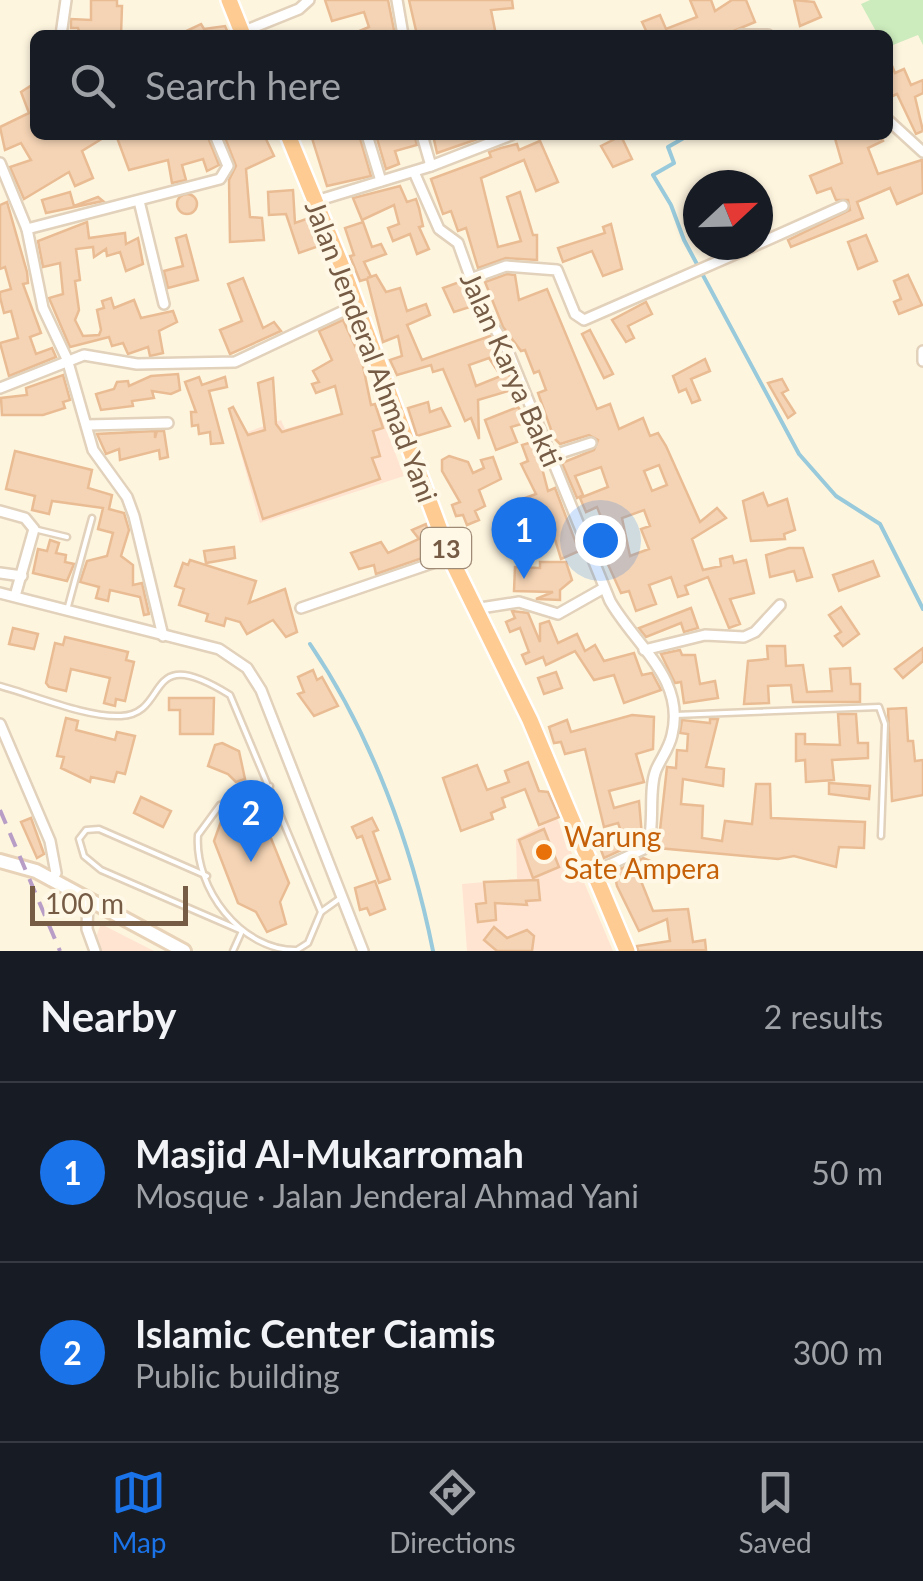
<!DOCTYPE html>
<meta charset="utf-8">
<style>
:root{--surface:#171b24;--page:#20242c;--text:#f1f3f6;--muted:#9ea1a6;--line:#363941;--accent:#1a73e8}
body{margin:0;font-family:Lato,sans-serif;background:var(--page);color:var(--text)}
.compass{position:absolute;left:683px;top:170px;width:90px;height:90px;border-radius:50%;background:var(--surface);box-shadow:0 2px 8px #0004;rotate:68deg}
.scale{position:absolute;left:30px;bottom:25px;width:158px;box-sizing:border-box;padding-left:10px;border:5px solid #765b45;border-top:0;font-size:28px;line-height:35px;white-space:nowrap;color:#765b45;-webkit-text-stroke:8px #fff8e7;paint-order:stroke}
.you{position:absolute;left:600px;top:540px;width:35px;height:35px;margin:-25px;border:8px solid #fff;border-radius:50%;background:#1a73e8;box-shadow:0 0 0 15px #1a73e833}
.badge{display:grid;place-items:center;width:65px;height:65px;border-radius:50%;background:var(--accent);color:#fff;font-size:32px;font-weight:700}
.pin{position:absolute;translate:-50% -82px;filter:drop-shadow(0 2px 5px #0008)}
.pin::after{content:'';position:absolute;top:52px;width:35px;height:30px;background:inherit;clip-path:polygon(0 0,100% 0,50% 100%)}
.list{margin:0;padding:0;list-style:none}
h2{display:flex;justify-content:space-between;align-items:center;height:130px;margin:0;padding:0 40px;font-size:42px}
h2 small{font-size:32px;font-weight:400;color:var(--muted)}
.list li{display:grid;grid-template-columns:65px 1fr auto;gap:30px;align-items:center;box-sizing:border-box;height:180px;padding:0 40px;border-top:2px solid var(--line)}
.list b{display:block;font-size:38px;white-space:nowrap}
.list p{margin:0;font-size:32px;white-space:nowrap;color:var(--muted)}
.list em{font-size:32px;font-style:normal;color:var(--muted)}
.icon{flex:none;width:55px;height:55px;fill:none;stroke:currentColor;stroke-width:2;stroke-linecap:round;stroke-linejoin:round}
.map{position:relative;flex:none;width:923px;height:951px;overflow:hidden}
.search{position:absolute;background:var(--surface);box-shadow:0 2px 8px #0004;left:30px;right:30px;top:30px;height:110px;display:flex;align-items:center;gap:25px;box-sizing:border-box;padding:0 35px;border-radius:15px;color:var(--muted);font-size:38px}
.sheet{height:490px;background:var(--surface)}
nav{display:flex;justify-content:space-around;align-items:center;box-sizing:border-box;height:140px;border-top:2px solid var(--line);background:var(--surface);font-size:28px;color:var(--muted)}
nav a{display:grid;justify-items:center;gap:5px}
nav .on{color:var(--accent)}
.map>svg:first-child{display:block}
</style>
<div class="map">
<svg width="923" height="951" viewBox="0 0 923 951">
<rect width="100%" height="100%" fill="#fef5df"/>
<g fill="#ffe4d2">
<path d="M376,403l28,73 -144,47 -24,-87 45,-16 4,9z"/>
<path d="M557,818l56,133h-146l-5,-67 55,-5 -1,-40z"/>
<path d="M101,924l53,27h-53l-5,-14z"/>
</g>
<path fill="#ccecbd" d="M870,0h53v45l-5,-10 -30,12v-12h-10l-17,-31z"/>
<g fill="none" stroke-linecap="round" stroke-linejoin="round">
<g stroke="#98cadb" stroke-width="4">
<path d="M689,135l-21,12 6,16 -21,12 18,30 13,35 115,214 37,42 44,28 43,85"/>
<path d="M310,644c61,90 102,201 123,307"/>
</g>
</g>
<g fill="#f5d4b5" stroke="#e9bc94" stroke-width="2.5" fill-rule="evenodd">
<path d="M91,0h26v6h5l-1,29h-41l-2,-7h-7v-9l20,1z"/>
<path d="M325,0h63l7,35h-45l19,-8 -5,-15 -32,9z"/>
<path d="M409,0h103l1,8 -22,2 5,25h-79z"/>
<path d="M690,0h21l4,11 17,-11h14l9,22 -31,13h-23l-2,-4 -51,4 -6,-13 18,-7 6,14 31,-12z"/>
<path d="M794,0l20,2 7,15 -21,9z"/>
<path d="M201,24l3,5 21,-3 4,9h-51z"/>
<path d="M888,56l7,17 9,-4 7,16 12,-5v13l-8,4 8,34 -7,3 -19,-40 -9,4z"/>
<path d="M35,83v52h73l-26,16 11,27 -18,8 -6,-14 -45,27 -14,-32 21,-7 -10,-17 -16,7 -5,-23 29,-14 -8,-21z"/>
<path d="M116,135h91l12,30 -12,6 -4,-12 -21,6 4,15 -14,3 -4,-23 -39,10z"/>
<path d="M224,135h40l10,21 -28,13 4,48 12,1 2,22 -34,2 -1,-62 7,-14z"/>
<path d="M311,135h48l12,41 -44,10z"/>
<path d="M376,135h38l3,10 -22,6 4,13 -13,5z"/>
<path d="M433,135h56l-52,18z"/>
<path d="M834,135h46l3,6 -15,7 10,26 44,-14 1,33 -26,11 -7,-16 -33,14 6,16 -72,29 -3,-7 62,-30 -2,-10h-12l-5,-12 -14,5 -7,-17 32,-13z"/>
<path d="M621,136l11,23 -19,8 -12,-21z"/>
<path d="M540,141l18,41 -22,9 -12,-31 -43,18 17,69 23,-6 -14,-44 13,-5 13,43h4v25l-31,-2 -28,10 -12,-40 -8,3 -7,-20 -8,3 -12,-35 60,-22 -2,-5 12,-4 16,-4 2,6z"/>
<path d="M400,186l7,16 9,-3 3,9 4,18 -4,1 10,22 -12,5 -7,-20 -17,7 -5,-13 11,-4 -5,-19 -32,15 -9,-22z"/>
<path d="M293,190l2,33 14,-5 10,28 -20,7 -13,-39 -17,1 -1,-23z"/>
<path d="M70,192l4,14 24,-9 5,4 -57,12 -4,-13z"/>
<circle cx="187" cy="204" r="10"/>
<path d="M7,202l20,70 1,11 -5,1 18,49 -11,4 6,17 16,-6 4,9 -47,19 -9,-33 18,-5 -7,-27 -7,2 -4,-16v-5l11,-3 -6,-22 -5,2v-64z"/>
<path d="M87,222l2,16 36,-5 1,11 12,-6 5,26 -17,7 -6,-19 -13,4 -1,-7 -12,8 -1,-10 -17,2 4,31 -5,1 4,29 -4,10 8,16 16,-1 2,-5 -4,-20 7,-2 -2,-7 9,-3 3,10 20,-8 7,18 32,-7 4,11 -18,9 4,22 -13,3 -2,-9 -20,7 -5,-11 -11,3 -3,-9 -39,10 -21,-49 14,-4 -3,-31 -17,4 -5,-26z"/>
<path d="M363,222l9,25 9,-3 5,10 -22,8 7,15 -4,1 9,-3 10,17 14,-4 7,23 19,-7 4,11 -23,10 15,35 68,-24 10,17 15,36 -37,11 1,39 -8,-21 -6,3 -22,-52 -10,3 -2,-7 -34,10 -7,-15 12,-4 -4,-20 -15,6 -16,-63 -7,2 -10,-25 4,-1 -9,-27zM489,358l12,18 -25,10 -7,-21z"/>
<path d="M611,224l11,45 -19,7 -11,-25 -29,11 -5,-14 47,-15 -2,-6z"/>
<path d="M186,235l12,45 -30,8 -4,-17 19,-5 -7,-28z"/>
<path d="M866,235l11,26 -19,8 -10,-27z"/>
<path d="M507,274l8,1 4,25 28,-11 50,120 13,-5 9,25 24,-11 7,18 8,-3 8,13 34,76 17,-14 9,10 -34,21 11,31 18,-4 -1,-7 12,-3 2,7 12,-3 8,33 -24,6 10,25 -11,4 -21,-51 -23,9 3,8 -10,3 -7,-20 -22,8 7,19 -20,7 -7,-20 -8,2 -30,-66 12,-5 -6,-15 -11,5 -6,-14 28,-11 -7,-20 -26,9 8,19 -6,3 -15,-35 32,-13 4,-10 -9,-5 -29,9 -6,-6 -16,-45 8,-3 -7,-19 -5,2 -9,-23 -4,1 -18,-24 -18,-45zM659,465l8,20 -15,6 -8,-20zM644,510l6,16 -9,3 8,20 -19,7 -8,-38z"/>
<path d="M908,275l14,30 -23,9 -5,-12 7,-3 -7,-18z"/>
<path d="M243,278l20,50 11,-6 7,9 -51,23 -10,-24 22,-9 -14,-37z"/>
<path d="M462,281l11,25 -19,6 -11,-24z"/>
<path d="M646,302l6,12 -24,12 6,12 -8,4 -14,-22z"/>
<path d="M343,320l19,41 9,44 4,-1 8,24 -10,3 7,25 -8,2 8,21 -117,40 -34,-110 4,-2 15,28 17,-5 -7,-47 15,-5 3,46 6,8 60,-18 -7,-28 -19,7 -4,-9 7,-2 -6,-11 19,-11 -13,-29z"/>
<path d="M590,330l23,44 -9,4 -22,-44z"/>
<path d="M705,359l5,12 -19,8 9,21 -8,3 -6,-14 -7,3 -6,-16z"/>
<path d="M178,374l2,16 -9,4 -19,-3 2,7 -22,3 1,5 -32,4 -5,-16 18,-5 3,-7 11,-1 1,5 22,-10z"/>
<path d="M63,375l7,25 -7,2 2,6 -22,7h-41l-1,-17 26,-3 -1,-7z"/>
<path d="M199,377l3,8 23,-8 2,10 -18,4 14,52 -12,1 -1,-12 -11,2 -1,-9 -6,1 -1,-14h5l-11,-30z"/>
<path d="M782,379l6,11 -6,3 13,20 -7,5 -20,-35z"/>
<path d="M428,402l2,10 11,-4 9,18 -33,10 -9,-28z"/>
<path d="M518,407l10,15 -17,5 6,15 -21,8 -11,-30z"/>
<path d="M155,431v7l2,-7h7l4,26 -8,2 -1,-9 -39,10 -1,-11 -13,5 -9,-20z"/>
<path d="M535,441l13,50 7,-3 24,63 -18,8 -14,-46 -11,3 -5,-3 -6,-15 11,-4 -15,-30 7,-3 -6,-16z"/>
<path d="M15,451l77,19 -4,18 24,7 -3,14 15,4 5,17 -8,26 12,9v20l9,-2 7,31 -5,1 -4,-18 -30,-7 -2,11 -12,-3 3,-11 -19,-5 7,-21 20,-5 6,-23 -15,-4 5,-21 -51,-7 -3,13 -17,-4 3,-14 -29,-7z"/>
<path d="M449,456l19,6 5,11 11,-5 -3,-8 12,-3 8,22 -22,11 6,16 -10,5 4,9 -12,5 -4,-10 -7,1 -4,-11 8,-3 -18,-31v-11z"/>
<path d="M763,493l5,13 19,-7 8,31 -11,4 1,5 -34,2 -8,-40z"/>
<path d="M426,524l8,30 -58,20 -2,-9 -15,4 -8,-16 30,-11 7,11 31,-14 -7,-9z"/>
<path d="M50,540l9,3 -3,10 10,2 -1,7 9,2 -7,17 -34,-8 5,-24 9,2z"/>
<path d="M234,547l1,11 -29,5 -2,-12z"/>
<path d="M789,548h14l9,29 -15,4 -3,-10 -24,6 -4,-22z"/>
<path d="M190,560l66,21 -7,22 36,-14 12,43 -11,5 -13,-17 -26,14 -7,-12 -14,-4 -2,8 -18,-5 2,-7 -29,-9 5,-16 -9,-3 8,-23 5,2z"/>
<path d="M873,561l6,15 -40,15 -6,-16z"/>
<path d="M540,562h26l6,18 -12,10v10l-24,-1 17,-7 -39,-1 1,-24 25,1z"/>
<path d="M841,607l18,27 -16,12 -8,-10 6,-4 -12,-17z"/>
<path d="M691,608l7,20 -14,4 -3,-9 -35,14 -7,-9z"/>
<path d="M512,611l16,2 12,29v-18l9,-3 9,22 19,-9 8,17 10,-6 9,16 30,-8 8,22 10,-2 9,17 -37,13 -10,-28 -20,5 -19,-29 -29,14 -3,-8 -17,7 -4,-9 7,-3 -9,-24 -10,4 -4,-10 9,-4z"/>
<path d="M13,628l25,6 -4,15 -25,-5z"/>
<path d="M65,637l63,15 -2,8 8,2 -9,39 -9,-2 -1,7 -11,-3 6,-25 -39,-9 -5,22 -17,-4 -3,-4 9,-40 8,2z"/>
<path d="M767,646h18l1,20 17,-1 4,27 25,-1 -2,-22 20,-1 1,16h9v18h-67l-2,-17 -23,1 1,17 -25,1 4,-43 20,-2z"/>
<path d="M923,648v13l-20,17 -8,-9z"/>
<path d="M680,650l2,5h13l5,29 15,-3 3,17 -34,5 -3,-21 -6,1 -14,-29z"/>
<path d="M313,670l4,10 5,-3 16,29 -24,10 -16,-22 6,-2 -6,-15z"/>
<path d="M556,672l6,16 -18,6 -6,-16z"/>
<path d="M169,698h45l-1,36h-33v-24h-11z"/>
<path d="M906,708l2,33h5l2,20 8,-1v35l-31,6 -4,-92z"/>
<path d="M838,714h18l2,29h10v15l-36,2 2,20 -28,2 -1,-22 -9,1v-27h9v10l35,1z"/>
<path d="M632,715l22,2 -1,32 -17,5 8,28 -35,9 5,17 25,-7 3,35 -1,5 -37,17 -3,-8 24,-8 -7,-19 -14,4 -19,-78 -20,5 -4,-12 -7,1 -5,-16 18,-7 4,12z"/>
<path d="M66,718l12,3 -2,9 39,10 2,-8 18,4 -10,38 -8,-2 -3,10 -23,-5 -1,5 -29,-14 3,-11 -7,-1z"/>
<path d="M710,719h8l-12,48 18,2 -1,17 -40,-7 -2,25 22,2 -1,32 20,3 3,-20 27,3 4,-40h14l1,34 94,4 -1,26 -25,-1 -3,20 -42,-11 -16,3 -120,-11 9,-81 9,1 1,-18 10,1 1,-17 -8,-1 2,-13 28,3z"/>
<path d="M222,743l17,8 6,28 -9,3 -8,-8 -20,-8 7,-21z"/>
<path d="M528,762l11,29 9,1 11,25 -20,8 -14,-36 -23,9 3,9 -14,6 2,6 -32,12 -18,-53 34,-13 10,25 22,-8 -4,-11z"/>
<path d="M829,783l41,3 -1,13 -40,-5z"/>
<path d="M141,797l30,14 -8,16 -29,-14z"/>
<path d="M237,808l27,13 25,62 -9,19 6,22 -19,8 -11,-20 -18,-9 -24,-62 10,-28z"/>
<path d="M31,818l13,36 -7,4 -16,-36z"/>
<path d="M372,818l6,12 -5,2 17,47 -11,4 -17,-47 -5,2 -5,-11z"/>
<path d="M544,829l15,38 -26,11 -14,-38z"/>
<path d="M643,858l12,5 2,6 -18,7 14,35 35,-2 5,33 12,-2 1,10 -68,1 -1,-5 33,-5 -3,-22 -28,12 -22,-45 -3,-14z"/>
<path d="M538,880l2,20 -14,1 1,4 -32,-2 1,17 -18,2 -2,-18 10,-1 -2,-21z"/>
<path d="M375,881l10,28 -15,6 -3,-7 -7,2 -5,-22z"/>
<path d="M494,927l13,11 20,-8 7,6 -2,15h-35l-13,-11z"/>
</g>
<g fill="none" stroke-linecap="round" stroke-linejoin="round">
<defs>
<g id="service">
<path d="M34,529l33,8"/>
<path d="M67,610l25,-92"/>
<path d="M0,686c34,9 87,32 121,30 50,-2 21,-76 109,-21l91,217"/>
<path d="M675,715l204,-8 6,17 -4,112"/>
<path d="M270,786l-50,19 -22,30c-4,53 43,116 99,115l11,-7 13,-31 21,-15"/>
<path d="M207,876l-108,-47 -13,1 -7,9 5,17 17,14 141,61 -9,20"/>
</g>
<g id="minor">
<path d="M397,0l6,35"/>
<path d="M242,32l57,-23 10,-9"/>
<path d="M61,35l5,-35"/>
<path d="M741,35h27"/>
<path d="M888,120l35,32"/>
<path d="M367,135l14,46"/>
<path d="M422,135l9,31"/>
<path d="M0,163l27,66 193,-50 8,-13 -13,-31"/>
<path d="M414,172l25,57 19,14 20,56 30,52 102,250c25,44 76,78 62,134 -3,14 -11,23 -16,35 -8,20 -1,52 -8,77l-54,25"/>
<path d="M139,201l25,103"/>
<path d="M316,201l115,-35 80,-31"/>
<path d="M27,229l16,79 24,51 26,91 34,47 7,19 29,120"/>
<path d="M758,244l85,-38"/>
<path d="M470,279l36,-13 51,4 18,44 9,6 172,-75"/>
<path d="M923,351v10"/>
<path d="M0,388l84,-33 53,9 98,-2 121,-57"/>
<path d="M87,425l81,-2"/>
<path d="M551,456l40,-13"/>
<path d="M0,511l25,7 9,11 -19,67"/>
<path d="M0,573l22,3"/>
<path d="M0,593l219,56 28,19 14,22 102,261"/>
<path d="M301,608l149,-51"/>
<path d="M474,609l45,-7 39,12 46,-26"/>
<path d="M644,650l61,-15 39,2 11,-5 25,-27"/>
<path d="M0,724l50,117 6,32 -6,7"/>
<path d="M88,900l-1,29 8,22"/>
</g>
<path id="secondary" d="M0,861l36,10 148,80"/>
<g id="trunk">
<path d="M229,0l14,35"/>
<path d="M288,135l53,129 109,293 80,163 97,231"/>
</g>
</defs>
<use href="#service" stroke="#e2d1bb" stroke-width="9"/>
<use href="#minor" stroke="#e2d1bb" stroke-width="14"/>
<use href="#secondary" stroke="#e8d3b8" stroke-width="18"/>
<use href="#trunk" stroke="#fff" stroke-width="20"/>
<use href="#service" stroke="#fff" stroke-width="4"/>
<use href="#minor" stroke="#fff" stroke-width="9"/>
<use href="#secondary" stroke="#fff" stroke-width="12"/>
<use href="#trunk" stroke="#fecc93" stroke-width="15"/>
<path stroke="#b89ec7" stroke-width="4" stroke-dasharray="15 10" stroke-linecap="butt" d="M0,810l60,141"/>
</g>
<circle fill="#e8710a" stroke="#fff8e7" stroke-width="4" cx="544" cy="852" r="10"/>
<g text-anchor="middle" dominant-baseline="central" stroke-width="8" stroke-linejoin="round" paint-order="stroke">
<rect fill="#fff8e7" stroke="#9f8a76" stroke-width="2.5" x="421" y="528" width="50" height="40" rx="8"/>
<g font-size="25" font-weight="bold" fill="#765b45">
<text x="446" y="548">13</text>
</g>
<g font-size="28" fill="#765b45" stroke="#fff8e7">
<text transform="translate(372 351) rotate(69)">Jalan Jenderal Ahmad Yani</text>
<text transform="translate(512 369) rotate(66)">Jalan Karya Bakti</text>
</g>
<g font-size="28" fill="#c56008" stroke="#fff8e7" text-anchor="start">
<text x="564" y="836">Warung<tspan x="564" dy="32">Sate Ampera</tspan></text>
</g>
</g>
</svg>
<svg class="compass" viewBox="-18 -18 36 36"><path d="M0-13l5 13h-10z" fill="#e53935"/><path d="M0 13l5-13h-10z" fill="#9ea1a6"/></svg>
<div class="scale">100 m</div>
<div class="you"></div>
<div class="pin badge" style="left:524px;top:579px">1</div>
<div class="pin badge" style="left:251px;top:862px">2</div>
<div class="search"><svg class="icon" aria-label="search" viewBox="0 0 24 24"><circle cx="10" cy="10" r="6"/><path d="M15 15l6 6"/></svg>Search here</div>
</div>
<section class="sheet">
<h2>Nearby<small>2 results</small></h2>
<ul class="list">
<li><span class="badge">1</span><div><b>Masjid Al-Mukarromah</b><p>Mosque · Jalan Jenderal Ahmad Yani</p></div><em>50 m</em></li>
<li><span class="badge">2</span><div><b>Islamic Center Ciamis</b><p>Public building</p></div><em>300 m</em></li>
</ul>
</section>
<nav>
<a class="on"><svg class="icon" aria-label="map" viewBox="0 0 24 24"><path d="M3 6l6-2 6 2 6-2v14l-6 2-6-2-6 2zM9 4v14M15 6v14"/></svg>Map</a>
<a><svg class="icon" aria-label="directions" viewBox="0 0 24 24"><path d="M12 3l9 9-9 9-9-9zM9 14v-3h6M13 9l2 2-2 2"/></svg>Directions</a>
<a><svg class="icon" aria-label="saved" viewBox="0 0 24 24"><path d="M7 4h10v16l-5-4-5 4z"/></svg>Saved</a>
</nav>
